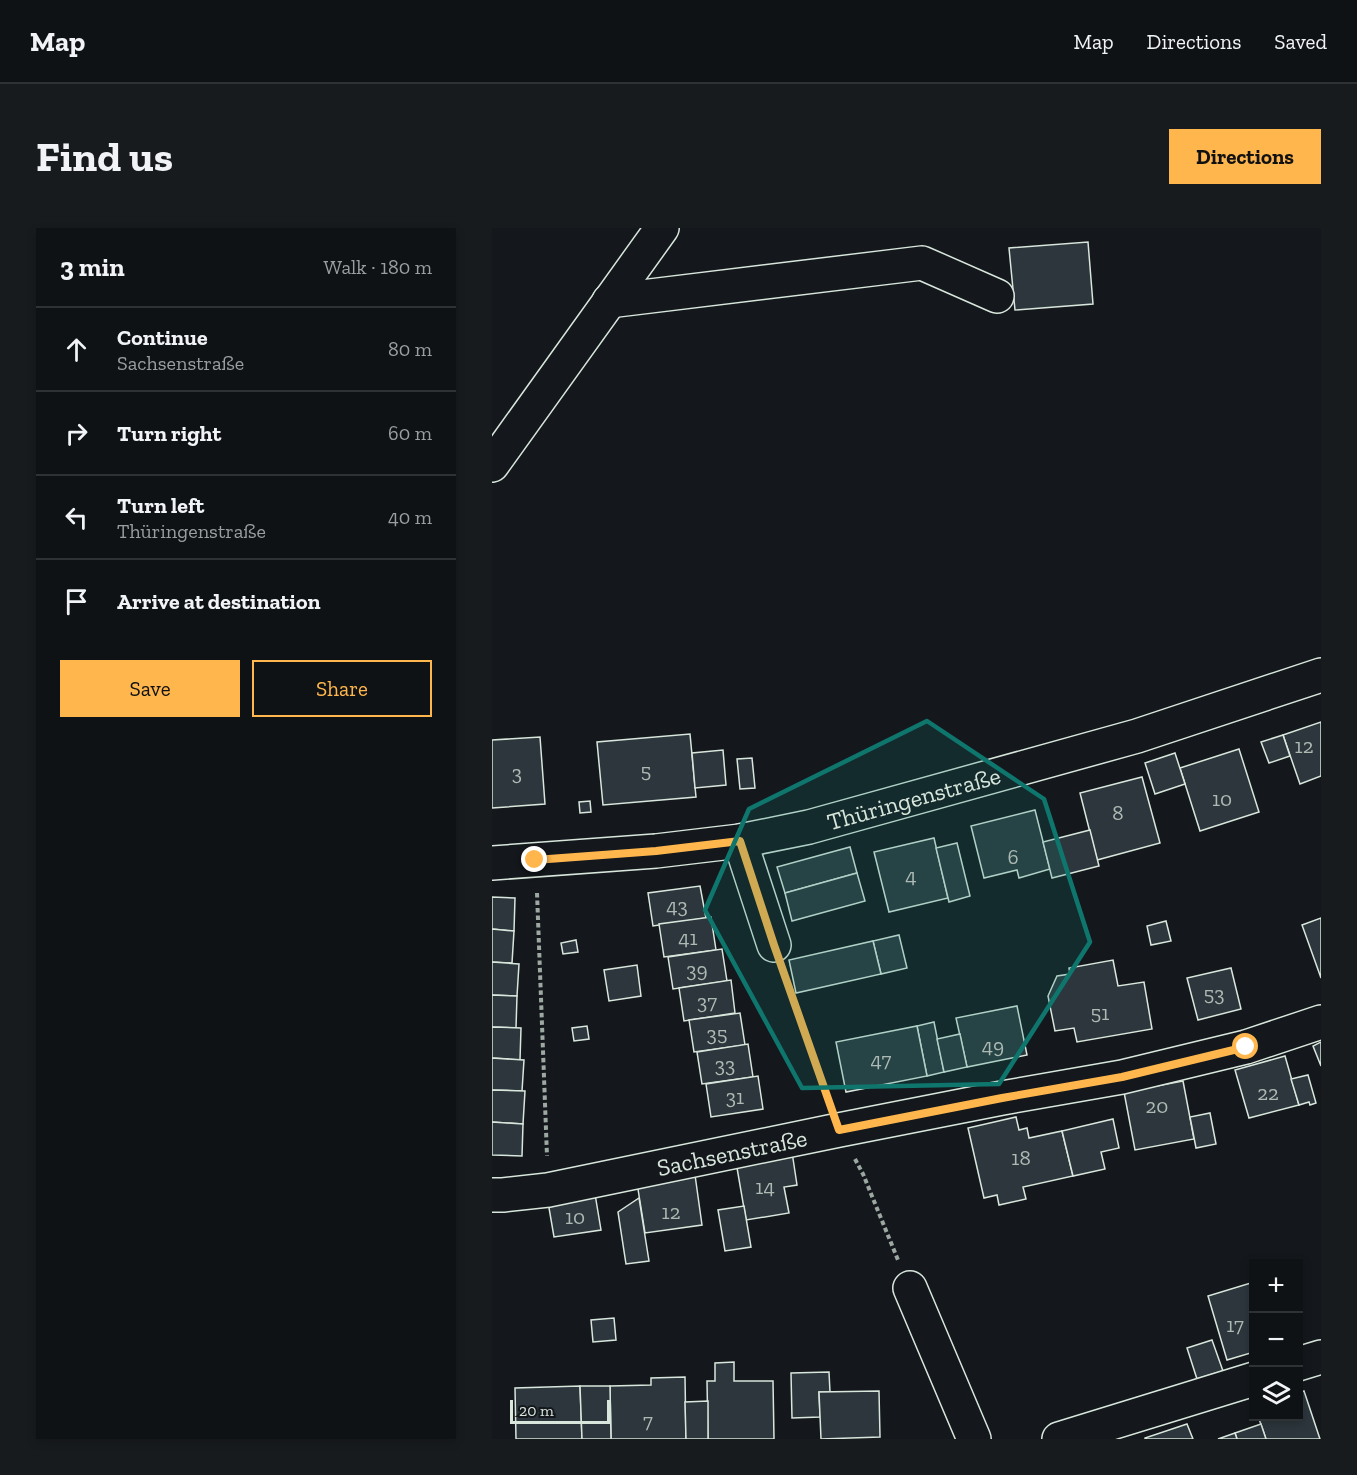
<!DOCTYPE html>
<meta charset="utf-8">
<style>
:root{--surface:#0f1215;--page:#181b1e;--text:#f1f3f6;--muted:#9b9ea0;--line:#2f3234;--accent:#ffb74d}
body{margin:0;font-family:"Zilla Slab",serif;background:var(--page);color:var(--text)}
.controls{position:absolute;right:18px;bottom:18px;display:grid;overflow:hidden;border-radius:0px;box-shadow:0 3px 9px #0003}
.controls button{width:54px;height:54px;display:grid;place-items:center;padding:0;border:0;border-bottom:2px solid var(--line);background:var(--surface);color:var(--text);font:30px sans-serif}
.scale{position:absolute;left:18px;bottom:15px;width:100px;box-sizing:border-box;padding-left:6px;border:3px solid #d8e6dc;border-top:0;font-size:16px;line-height:21px;white-space:nowrap;color:#d8e6dc;-webkit-text-stroke:4px #14181c;paint-order:stroke}
.stop{position:absolute;width:18px;height:18px;margin:-14px;border:4px solid #ffb74d;border-radius:50%;background:#fff}
.stop.end{background:#ffb74d;border-color:#fff;box-shadow:0 2px 6px #0008}
.list{margin:0;padding:0;list-style:none}
h2{display:flex;justify-content:space-between;align-items:center;height:78px;margin:0;padding:0 24px;font-size:26px}
h2 small{font-size:20px;font-weight:400;color:var(--muted)}
.list li{display:grid;grid-template-columns:39px 1fr auto;gap:18px;align-items:center;box-sizing:border-box;height:84px;padding:0 24px;border-top:2px solid var(--line)}
.list b{display:block;font-size:22px;white-space:nowrap}
.list p{margin:0;font-size:20px;white-space:nowrap;color:var(--muted)}
.list em{font-size:20px;font-style:normal;color:var(--muted)}
.actions{display:flex;gap:12px;padding:18px 24px}
.actions a{flex:1;padding:14px 0;border:2px solid var(--accent);border-radius:0px;text-align:center;font-size:21px;color:var(--accent)}
.actions .main{background:var(--accent);color:#111}
.icon{flex:none;width:33px;height:33px;fill:none;stroke:currentColor;stroke-width:2;stroke-linecap:round;stroke-linejoin:round}
.map{position:relative;flex:none;width:829px;height:1211px;overflow:hidden;border-radius:0px}
header{display:flex;align-items:center;gap:36px;box-sizing:border-box;height:84px;padding:0 30px;background:var(--surface);border-bottom:2px solid var(--line)}
header strong{font-size:28px}
nav{display:flex;gap:33px;margin-inline-start:auto;font-size:21px}
.intro{display:flex;align-items:center;justify-content:space-between;box-sizing:border-box;height:144px;padding:0 36px}
h1{margin:0;font-size:42px}
.button{padding:15px 27px;border-radius:0px;background:var(--accent);color:#111;font-size:21px;font-weight:700}
main{display:flex;gap:36px;padding:0 36px}
aside{flex:1;background:var(--surface);border-radius:0px;box-shadow:0 3px 9px #0003}
.map>svg:first-child{display:block}
</style>
<header>
<strong>Map</strong>
<nav><a>Map</a><a>Directions</a><a>Saved</a></nav>
</header>
<div class="intro"><h1>Find us</h1><a class="button">Directions</a></div>
<main>
<aside>
<h2>3 min<small>Walk · 180 m</small></h2>
<ul class="list">
<li><svg class="icon" aria-label="ahead" viewBox="0 0 24 24"><path d="M12 20V5M6 11l6-6 6 6"/></svg><div><b>Continue</b><p>Sachsenstraße</p></div><em>80 m</em></li>
<li><svg class="icon" aria-label="right" viewBox="0 0 24 24"><path d="M7 20v-9h11M14 6l5 5-5 5"/></svg><div><b>Turn right</b></div><em>60 m</em></li>
<li><svg class="icon" aria-label="left" viewBox="0 0 24 24"><path d="M17 20v-9H6M10 6l-5 5 5 5"/></svg><div><b>Turn left</b><p>Thüringenstraße</p></div><em>40 m</em></li>
<li><svg class="icon" aria-label="arrive" viewBox="0 0 24 24"><path d="M6 21V4h12l-3 4 3 4H6"/></svg><div><b>Arrive at destination</b></div></li>
</ul>
<div class="actions"><a class="main">Save</a><a>Share</a></div>
</aside>
<div class="map">
<svg width="829" height="1211" viewBox="0 0 829 1211">
<rect width="100%" height="100%" fill="#14181c"/>
<g fill="#2c363c" stroke="#d8e6dc" stroke-width="1.5">
<path d="M596,14l5,62 -78,6 -6,-62z"/>
<path d="M829,494v54l-21,8 -17,-49z"/>
<path d="M198,506l6,63 -93,8 -6,-63z"/>
<path d="M791,507l7,21 -21,7 -8,-21z"/>
<path d="M48,509l5,67 -53,4v-68z"/>
<path d="M747,521l20,63 -59,19 -20,-63z"/>
<path d="M231,522l3,35 -31,3 -3,-35z"/>
<path d="M683,525l10,31 -30,10 -10,-31z"/>
<path d="M260,530l3,30 -15,1 -3,-30z"/>
<path d="M650,549l18,66 -63,17 -17,-67z"/>
<path d="M98,573l1,11 -11,1 -1,-11z"/>
<path d="M543,582l15,59 -31,9 -2,-8 -33,8 -13,-52z"/>
<path d="M598,602l9,36 -47,12 -9,-36z"/>
<path d="M442,610l14,60 -59,14 -15,-60z"/>
<path d="M465,615l13,53 -21,6 -13,-54z"/>
<path d="M358,619l7,26 -72,20 -8,-26z"/>
<path d="M365,645l8,28 -73,20 -7,-28z"/>
<path d="M208,658l6,32 -53,8 -5,-33z"/>
<path d="M0,669l23,1 -1,33 -22,-2z"/>
<path d="M219,689l5,33 -52,7 -5,-33z"/>
<path d="M829,690v60l-19,-53z"/>
<path d="M674,693l5,20 -20,4 -4,-19z"/>
<path d="M0,701l22,2 -2,32 -20,-1z"/>
<path d="M407,707l8,33 -26,6 -8,-33z"/>
<path d="M84,712l2,12 -15,2 -2,-11z"/>
<path d="M381,713l8,33 -85,19 -7,-33z"/>
<path d="M230,721l5,32 -54,8 -5,-32z"/>
<path d="M621,732l5,26 26,-4 8,47 -75,13 -3,-14 -19,3 -7,-35 9,-20 13,-2 -1,-6z"/>
<path d="M0,734l27,2 -2,32 -25,-1z"/>
<path d="M145,737l4,31 -32,5 -5,-31z"/>
<path d="M739,740l10,41 -43,11 -11,-42z"/>
<path d="M239,752l4,33 -51,8 -5,-33z"/>
<path d="M0,767l25,1 -1,32 -24,-1z"/>
<path d="M525,778l10,49 -60,12 -11,-49z"/>
<path d="M248,785l5,32 -51,7 -5,-32z"/>
<path d="M442,794l10,50 -17,4 -10,-50z"/>
<path d="M95,798l2,13 -15,2 -2,-13z"/>
<path d="M425,798l10,50 -81,16 -10,-50z"/>
<path d="M0,799l29,1 -1,32 -28,-2z"/>
<path d="M468,806l7,33 -23,5 -7,-33z"/>
<path d="M829,814v24l-8,-20z"/>
<path d="M256,816l5,33 -51,7 -5,-32z"/>
<path d="M793,828l14,49 -50,13 -14,-48z"/>
<path d="M0,830l32,2 -2,31 -30,-1z"/>
<path d="M816,847l8,28 -6,2 -1,-3 -10,3 -8,-26z"/>
<path d="M266,848l5,33 -52,8 -5,-33z"/>
<path d="M691,853l11,58 -59,11 -11,-58z"/>
<path d="M0,862l33,1 -2,33 -31,-2z"/>
<path d="M718,885l6,31 -20,4 -6,-31z"/>
<path d="M524,889l3,13 8,-2 2,10 33,-7 11,45 -50,11 3,12 -27,6 -2,-10 -13,3 -16,-70z"/>
<path d="M621,891l6,29 -18,4 4,17 -32,7 -11,-45z"/>
<path d="M0,894l31,2 -1,32 -30,-1z"/>
<path d="M300,924l5,33 -13,2 5,26 -43,7 -10,-58z"/>
<path d="M203,947l7,50 -57,8 -8,-50z"/>
<path d="M103,966l6,36 -47,7 -6,-35z"/>
<path d="M147,970l10,63 -23,3 -8,-52z"/>
<path d="M252,978l7,41 -26,4 -7,-41z"/>
<path d="M762,1054v70l-27,8 -19,-64z"/>
<path d="M122,1090l2,22 -23,2 -2,-22z"/>
<path d="M720,1112l11,31 -26,8 -10,-31z"/>
<path d="M242,1134v19h39l1,58h-66l-1,-58h8v-18z"/>
<path d="M337,1144l1,20h-11l1,25 -28,1 -1,-45z"/>
<path d="M193,1149l1,62h-75l-1,-53 41,-1v-7z"/>
<path d="M88,1158l2,53h-66l-1,-51z"/>
<path d="M88,1158h30l1,53h-29z"/>
<path d="M387,1163l1,46 -59,2 -2,-47z"/>
<path d="M812,1163l16,48h-54l-8,-23h40v-23z"/>
<path d="M216,1173v38h-22l-1,-37z"/>
<path d="M695,1196l6,15h-48v-1z"/>
<path d="M769,1196l5,15h-29l-2,-6z"/>
<path d="M743,1205l2,6h-19z"/>
</g>
<g fill="none" stroke-linecap="round" stroke-linejoin="round">
<defs>
<g id="minor">
<path d="M117,73l313,-38 75,33"/>
<path d="M0,237l170,-237"/>
<path d="M248,613l34,104"/>
<path id="s1" d="M0,635l164,-12 84,-10 69,-14 328,-91 184,-61"/>
<path id="s2" d="M0,967h11l45,-5 291,-60 163,-32 120,-21 124,-30 75,-25"/>
<path d="M418,1060l64,151"/>
<path d="M806,1136l23,-7"/>
<path d="M567,1211l195,-60"/>
</g>
</defs>
<use href="#minor" stroke="#d8e6dc" stroke-width="36"/>
<g stroke="#9da8a2" stroke-width="4" stroke-dasharray="4.5 3" stroke-linecap="butt">
<path d="M45,665l10,263"/>
<path d="M293,746l43,124"/>
<path d="M363,931l8,15 35,86"/>
</g>
<use href="#minor" stroke="#14181c" stroke-width="33"/>
</g>
<g fill="none" stroke-linecap="round" stroke-linejoin="round">
<path stroke="#ffb74d" stroke-width="8" d="M43,632l121,-9 84,-10 34,104 65,185 163,-32 120,-21 124,-30"/>
</g>
<path fill="#0f766e" fill-opacity="0.2" stroke="#0f766e" stroke-width="4.5" stroke-linejoin="round" d="M435,493l117,78 46,143 -91,142 -197,4 -97,-178 44,-101z"/>
<g text-anchor="middle" dominant-baseline="central" stroke-width="4.5" stroke-linejoin="round" paint-order="stroke">
<g font-size="21" fill="#adbab4">
<text x="812" y="517">12</text>
<text x="154" y="542">5</text>
<text x="25" y="544">3</text>
<text x="730" y="570">10</text>
<text x="626" y="584">8</text>
<text x="521" y="628">6</text>
<text x="419" y="647">4</text>
<text x="185" y="677">43</text>
<text x="196" y="709">41</text>
<text x="205" y="741">39</text>
<text x="722" y="765">53</text>
<text x="215" y="773">37</text>
<text x="608" y="784">51</text>
<text x="225" y="805">35</text>
<text x="501" y="817">49</text>
<text x="389" y="831">47</text>
<text x="233" y="836">33</text>
<text x="776" y="864">22</text>
<text x="243" y="868">31</text>
<text x="665" y="877">20</text>
<text x="529" y="929">18</text>
<text x="273" y="958">14</text>
<text x="179" y="983">12</text>
<text x="83" y="988">10</text>
<text x="743" y="1096">17</text>
<text x="156" y="1192">7</text>
</g>
<g font-size="24" fill="#d8e6dc" stroke="#14181c">
<text stroke="none"><textPath href="#s1" startOffset="428">Thüringenstraße</textPath></text>
<text stroke="none"><textPath href="#s2" startOffset="244">Sachsenstraße</textPath></text>
</g>
</g>
</svg>
<div class="controls">
<button>+</button>
<button>−</button>
<button><svg class="icon" aria-label="layers" viewBox="0 0 24 24"><path d="M12 4l9 5-9 5-9-5zM3 14l9 5 9-5"/></svg></button>
</div>
<div class="scale">20 m</div>
<div class="stop" style="left:754px;top:819px"></div>
<div class="stop end" style="left:43px;top:632px"></div>
</div>
</main>
